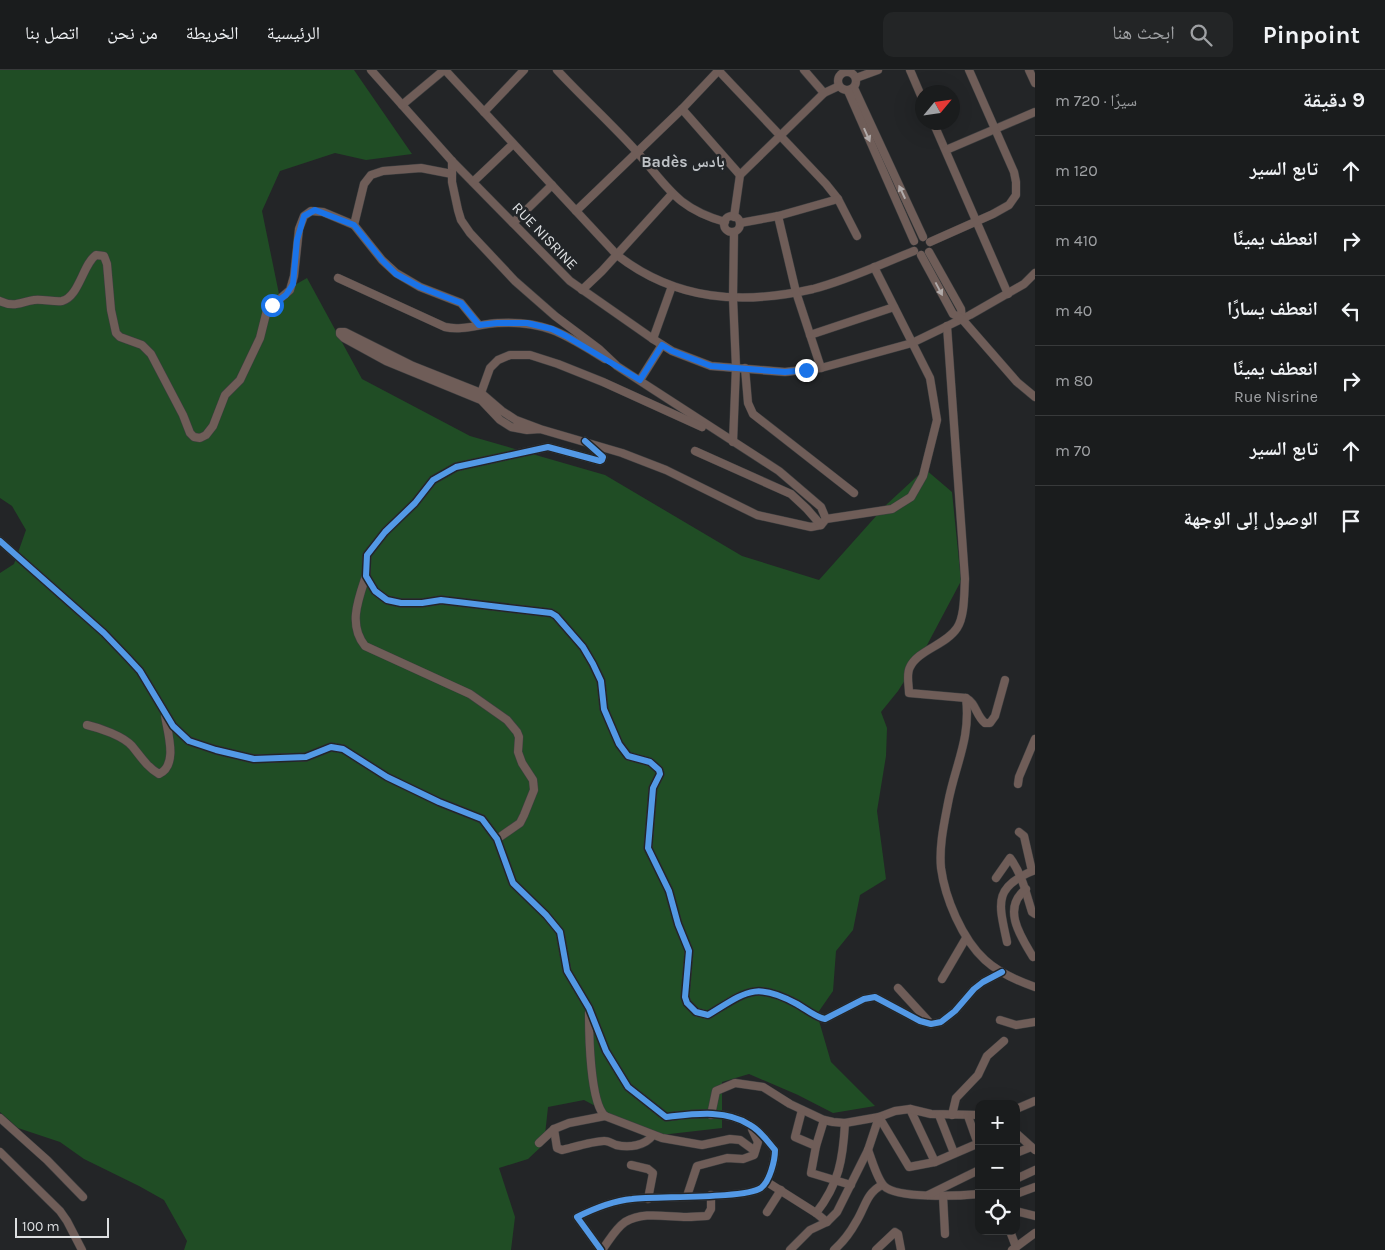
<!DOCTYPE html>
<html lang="ar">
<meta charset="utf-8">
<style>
:root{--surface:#1a1c1d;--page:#232526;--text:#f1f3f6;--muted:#9fa1a4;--line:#383a3b}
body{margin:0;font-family:Karla,"Noto Naskh Arabic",sans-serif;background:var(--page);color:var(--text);direction:rtl}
.controls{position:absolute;right:15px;bottom:15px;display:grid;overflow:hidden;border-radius:10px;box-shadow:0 5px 20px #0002}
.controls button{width:45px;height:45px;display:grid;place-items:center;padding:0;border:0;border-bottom:1px solid var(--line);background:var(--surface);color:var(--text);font:25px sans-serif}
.compass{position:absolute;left:915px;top:15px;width:45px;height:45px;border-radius:50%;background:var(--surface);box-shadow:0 5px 20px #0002;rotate:61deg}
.scale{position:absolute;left:15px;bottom:12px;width:94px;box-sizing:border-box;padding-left:5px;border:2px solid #dddfe1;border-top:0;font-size:14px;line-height:18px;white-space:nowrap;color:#dddfe1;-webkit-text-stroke:4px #222528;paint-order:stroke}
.stop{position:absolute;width:15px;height:15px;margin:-11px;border:4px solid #1a73e8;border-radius:50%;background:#fff}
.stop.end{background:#1a73e8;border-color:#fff;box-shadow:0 1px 5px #0008}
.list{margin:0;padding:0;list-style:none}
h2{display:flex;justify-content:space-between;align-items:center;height:65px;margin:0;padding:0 20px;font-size:21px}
h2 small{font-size:16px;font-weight:400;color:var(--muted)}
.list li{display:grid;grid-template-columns:32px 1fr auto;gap:15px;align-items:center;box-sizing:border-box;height:70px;padding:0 20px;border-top:1px solid var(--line)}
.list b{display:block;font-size:19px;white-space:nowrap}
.list p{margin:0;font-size:16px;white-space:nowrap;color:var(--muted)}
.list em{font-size:16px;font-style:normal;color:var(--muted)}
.icon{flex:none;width:28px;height:28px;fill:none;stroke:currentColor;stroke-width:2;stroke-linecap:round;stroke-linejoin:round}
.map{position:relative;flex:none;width:1035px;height:1180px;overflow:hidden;direction:ltr}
header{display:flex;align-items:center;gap:30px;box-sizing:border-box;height:70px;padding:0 25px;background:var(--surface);border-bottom:1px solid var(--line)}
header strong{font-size:24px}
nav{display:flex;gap:28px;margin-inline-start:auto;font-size:18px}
.search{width:350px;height:45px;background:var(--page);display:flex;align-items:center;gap:12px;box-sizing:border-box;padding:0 18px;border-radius:10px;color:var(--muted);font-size:19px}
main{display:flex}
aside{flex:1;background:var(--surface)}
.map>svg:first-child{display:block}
</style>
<header>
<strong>Pinpoint</strong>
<div class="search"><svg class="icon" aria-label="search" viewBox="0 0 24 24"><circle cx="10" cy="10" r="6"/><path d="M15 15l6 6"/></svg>ابحث هنا</div>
<nav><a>الرئيسية</a><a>الخريطة</a><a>من نحن</a><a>اتصل بنا</a></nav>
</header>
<main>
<aside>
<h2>9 دقيقة<small>سيرًا · 720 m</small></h2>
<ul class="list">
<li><svg class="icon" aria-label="ahead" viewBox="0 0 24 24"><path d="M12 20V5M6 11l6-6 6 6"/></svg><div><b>تابع السير</b></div><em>120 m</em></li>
<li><svg class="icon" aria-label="right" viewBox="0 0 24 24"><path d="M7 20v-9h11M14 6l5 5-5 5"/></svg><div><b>انعطف يمينًا</b></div><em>410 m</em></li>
<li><svg class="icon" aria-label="left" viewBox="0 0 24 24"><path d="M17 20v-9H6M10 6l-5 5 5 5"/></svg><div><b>انعطف يسارًا</b></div><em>40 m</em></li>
<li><svg class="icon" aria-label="right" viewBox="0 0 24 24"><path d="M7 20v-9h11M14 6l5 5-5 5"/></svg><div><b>انعطف يمينًا</b><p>Rue Nisrine</p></div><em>80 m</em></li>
<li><svg class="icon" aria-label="ahead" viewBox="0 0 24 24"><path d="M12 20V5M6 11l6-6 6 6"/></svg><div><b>تابع السير</b></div><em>70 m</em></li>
<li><svg class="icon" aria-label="arrive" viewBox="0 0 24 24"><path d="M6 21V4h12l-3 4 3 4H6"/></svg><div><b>الوصول إلى الوجهة</b></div></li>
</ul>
</aside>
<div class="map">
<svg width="1035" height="1180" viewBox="0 0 1035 1180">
<rect width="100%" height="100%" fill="#232527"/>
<path fill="#204d25" d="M0,0h354l58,84 -46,6 -31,-7 -55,18 -18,40 17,83 28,-16 55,101 108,57 135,39 137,81 77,24 67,-75 39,-36 27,23 9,89 -35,66 -28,44 -17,21 6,16 -1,28 -9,55 9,68 -26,16 -7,35 -17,21 -3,40 -16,23 14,48 44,44 -42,7 -35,-18 -49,-21 -27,8v46l-70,8 -68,-36 -36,7 -4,37 -16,15 -29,9 16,49 -4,33h-327l3,-9 -23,-41 -25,-14 -55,-27 -24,-17 -42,-14 -18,-16v-539l14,-9 12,-34 -14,-24 -12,-8z"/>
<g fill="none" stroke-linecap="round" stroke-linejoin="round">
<defs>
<g id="minor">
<path d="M371,0l81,91 118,120 83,58 19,12 39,15 74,6 36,-4 91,-25 58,-28 54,-31 11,-11"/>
<path d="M445,0l172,185c59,46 125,50 196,34 35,-9 68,-25 101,-38"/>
<path d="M557,0c26,28 55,54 80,82 31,35 39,56 88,70"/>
<path d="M718,0l108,114 12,15 19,37"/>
<path d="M804,0l20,23"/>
<path d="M910,0l12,28"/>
<path d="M1029,0l6,13"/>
<circle cx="847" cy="11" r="9"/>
<path d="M856,8l22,-8"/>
<path d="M854,18l69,149"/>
<path d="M848,21l66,150"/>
<path d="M402,35l42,-35"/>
<path d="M682,39l58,66"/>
<path d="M484,42l40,-42"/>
<path d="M933,52l75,172"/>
<path d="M946,80l89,-38"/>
<path d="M452,91v21l6,28 3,10 9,13 45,48 40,35 44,33 18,17 162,105 42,36 5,12"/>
<path d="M473,112l40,-38"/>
<path d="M576,141l106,-102 36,-38"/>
<path d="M778,146l18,76 25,76"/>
<circle cx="732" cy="154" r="8"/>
<path d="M734,147l6,-42 84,-82 15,-7"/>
<path d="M513,153l39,-38"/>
<path d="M740,153l38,-7 60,-17"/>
<path d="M354,155l10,-41 7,-9 12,-4 38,-3 31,6"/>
<path d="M930,172l63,-28 16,-9 7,-10v-13l-2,-10 -45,-102"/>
<path d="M929,182l32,57 1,10"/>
<path d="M921,185l32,59 9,5 55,63 18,15"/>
<path d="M338,208l107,49c17,4 35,-3 53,-4 47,-3 68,12 107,36"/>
<path d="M582,220l20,-19 70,-77"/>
<path d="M0,231c15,7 20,1 34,-1 9,-1 20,2 28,1 17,-4 21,-37 34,-46l8,1 3,8 4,46 5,23 4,4 22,8 9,9 32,61 7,18 4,4 6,1 6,-3 7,-9 12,-31 15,-15 20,-42 7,-28 23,-20 4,-14 5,-47 5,-13 7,-5 12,1 31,13 28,35 14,13 24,14 41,16 18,22"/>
<path d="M947,256l18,253c-1,14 0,37 -8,49 -11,17 -39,22 -47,39 -4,7 -1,18 -1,26l57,5c5,41 -11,67 -18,105 -4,21 -9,43 -7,65 4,30 21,71 44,92 13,12 33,21 50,27"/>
<path d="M810,265l84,-28"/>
<path d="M653,269l19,-53"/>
<path d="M745,298l3,35 5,11 101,79"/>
<path d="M640,310l22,-35"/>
<path d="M481,323l9,-25 8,-8 12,-5h20l28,9 45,18 99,45"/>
<path d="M540,359l-13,1 -16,-3 -11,-7 -19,-20 -95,-39 -42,-23 -4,-4v-2h5l68,34 68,27 21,18 14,9 24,9 82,24 44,17 91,45 54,12 10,-2 5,-6 66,-10 19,-12 12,-21 14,-56 -7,-42 -56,-111"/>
<path d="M585,371l18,16 -1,3 -2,1 -52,-14 -92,20 -23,13 -18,23 -30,29 -18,23 -1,21 9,15 12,9 14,3h21l19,-3 110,13 5,3 27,31 10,17 8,17 3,28 15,35 9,12 22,6 9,8 1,4 -7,14 -5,60 21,43 9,33 11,27 -4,46 2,6 9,9 12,3c38,-23 47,-34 89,-11 9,5 18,13 28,15l39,-20 11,-2 45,24 11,3 10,-2 14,-11 19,-22 9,-7 19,-10"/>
<path d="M733,372l3,-75 -3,-69 1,-66"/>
<path d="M695,381l96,43 16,15 14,16"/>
<path d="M0,471l104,92 24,25 12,13 33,55 16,15 27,9 38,9 52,-2 25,-10 12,2 44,28 52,25 43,17 15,20 16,44 33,32 14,17 7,39 22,37 17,43 22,36 38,30c28,-3 60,-8 84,8 10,5 18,17 25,25 0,10 -5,31 -14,38 -16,11 -105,8 -129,11 -20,2 -37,9 -55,18l24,33"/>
<path d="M366,506c-8,24 -18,49 -1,70l105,48 37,26 10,12 2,5 -1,15 4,11 11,17 1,10 -10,25 -4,8 -23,16"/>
<path d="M966,628c10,5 10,18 19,25h5l5,-7 10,-36"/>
<path d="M87,655c13,3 36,11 45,21 9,11 15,21 27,28 20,-9 8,-43 6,-59"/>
<path d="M1018,714l1,-7 16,-38"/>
<path d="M1019,762l5,4 8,35"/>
<path d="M996,808l14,-20c12,16 16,35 22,54l3,2"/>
<path d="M1026,819c-25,19 -5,48 7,68"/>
<path d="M1007,872c-8,-38 -15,-55 28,-72"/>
<path d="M942,909l24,-41"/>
<path d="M898,918l33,36"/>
<path d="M589,943c0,21 1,90 16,103l57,22 40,7 28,-6 10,1 15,11"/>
<path d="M1000,950l16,5 19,-3"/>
<path d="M910,1039l25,53"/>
<path d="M1016,1039l19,-8"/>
<path d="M802,1040l-7,27 21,9"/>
<path d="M711,1045l5,-24 19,-8 28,4 27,17 34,16 9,2 12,1 34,-6 16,-6 15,-2 21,5 48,1"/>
<path d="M939,1045l15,38"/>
<path d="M952,1045l4,-17 22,-23 9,-19 17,-15"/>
<path d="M968,1046l11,31"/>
<path d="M879,1047l30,50 26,-5 44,-19"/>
<path d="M0,1048l47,42 36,37"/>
<path d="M824,1050l-8,26 -5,27 40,12"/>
<path d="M554,1059l3,19 5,2c9,-2 35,-10 43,-9 4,0 8,3 11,4 13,3 29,1 37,-10"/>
<path d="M1016,1063l19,17"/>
<path d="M539,1073l15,-14 15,-6 36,-7"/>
<path d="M868,1080c4,10 9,29 16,36 13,13 75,10 95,8"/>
<path d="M0,1082l60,59 7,10 15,29"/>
<path d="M1016,1083l15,-6"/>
<path d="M631,1095l17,4 5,4 -5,26"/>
<path d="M1016,1109l19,-9"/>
<path d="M767,1112l49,31 11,9"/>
<path d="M1016,1124l19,-7"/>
<path d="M928,1125l51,-25"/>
<path d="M687,1126l10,-30 30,-8 16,1 11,-4 4,-13 -6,-13"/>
<path d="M943,1126l2,38"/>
<path d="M1016,1141l19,5"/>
<path d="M767,1142l14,-22"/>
<path d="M816,1143c23,-29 27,-54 29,-90"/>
<path d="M1010,1161l6,16"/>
<path d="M602,1180c7,-9 13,-21 23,-28 19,-11 41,-5 62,-5 7,0 13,-1 20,-1l4,-7v-14"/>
<path d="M790,1180l20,-20 17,-8 10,-10 31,-62 11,-33"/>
<path d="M834,1180c9,-8 16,-17 22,-28 9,-14 10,-29 26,-37"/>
<path d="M876,1180l19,-18 3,2 3,16"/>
<path d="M1012,1180l23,-17"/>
</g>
</defs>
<use href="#minor" stroke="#3e3f40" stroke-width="9"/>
<use href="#minor" stroke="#6f5d58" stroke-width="8"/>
<defs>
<g id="cycleway">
<path d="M585,371l18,16 -1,3 -2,1 -52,-14 -92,20 -23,13 -18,23 -30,29 -18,23 -1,21 9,15 12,9 14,3h21l19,-3 110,13 5,3 27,31 10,17 8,17 3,28 15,35 9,12 22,6 9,8 1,4 -7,14 -5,60 21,43 9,33 11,27 -4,46 2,6 9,9 12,3c38,-23 47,-34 89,-11 9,5 18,13 28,15l39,-20 11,-2 45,24 11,3 10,-2 14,-11 19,-22 9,-7 19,-10"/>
<path d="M0,471l104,92 24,25 12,13 33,55 16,15 27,9 38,9 52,-2 25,-10 12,2 44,28 52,25 43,17 15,20 16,44 33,32 14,17 7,39 22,37 17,43 22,36 38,30c28,-3 60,-8 84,8 10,5 18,17 25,25 0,10 -5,31 -14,38 -16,11 -105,8 -129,11 -20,2 -37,9 -55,18l24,33"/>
</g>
</defs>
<use href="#cycleway" stroke="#222528" stroke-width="9"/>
<use href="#cycleway" stroke="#5399e6" stroke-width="6"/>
</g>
<defs><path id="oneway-solid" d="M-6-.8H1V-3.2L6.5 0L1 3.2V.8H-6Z" transform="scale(1.25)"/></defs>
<g fill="#b1abaa">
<use href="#oneway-solid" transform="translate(867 65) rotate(66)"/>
<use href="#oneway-solid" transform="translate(902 122) rotate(-115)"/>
<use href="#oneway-solid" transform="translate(939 219) rotate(62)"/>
</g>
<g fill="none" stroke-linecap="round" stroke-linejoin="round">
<path stroke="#1a73e8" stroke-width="6" d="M272,235l14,-10 7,-11 4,-44 7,-24 11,-6 39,15 28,35 14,14 24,13 41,16 18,22 18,-2h30l25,6 14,7 74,44 22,-35 10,6 39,15 74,6 21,-2"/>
</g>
<g text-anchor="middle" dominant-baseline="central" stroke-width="5" stroke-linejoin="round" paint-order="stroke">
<g font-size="15" fill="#dddfe1" stroke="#222528">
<text transform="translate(545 166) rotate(46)">RUE NISRINE</text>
</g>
<g font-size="16" font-weight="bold" fill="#bec2c6" stroke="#222528">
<text x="683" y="91">Badès بادس</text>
</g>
</g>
</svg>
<div class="controls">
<button>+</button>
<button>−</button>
<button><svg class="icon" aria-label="locate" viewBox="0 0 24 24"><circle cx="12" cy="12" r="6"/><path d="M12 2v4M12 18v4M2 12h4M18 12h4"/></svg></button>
</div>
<svg class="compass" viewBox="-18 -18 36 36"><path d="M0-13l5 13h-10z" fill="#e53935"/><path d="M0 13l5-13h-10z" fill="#9fa1a4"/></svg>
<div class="scale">100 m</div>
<div class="stop" style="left:272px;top:235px"></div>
<div class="stop end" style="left:806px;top:300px"></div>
</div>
</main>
